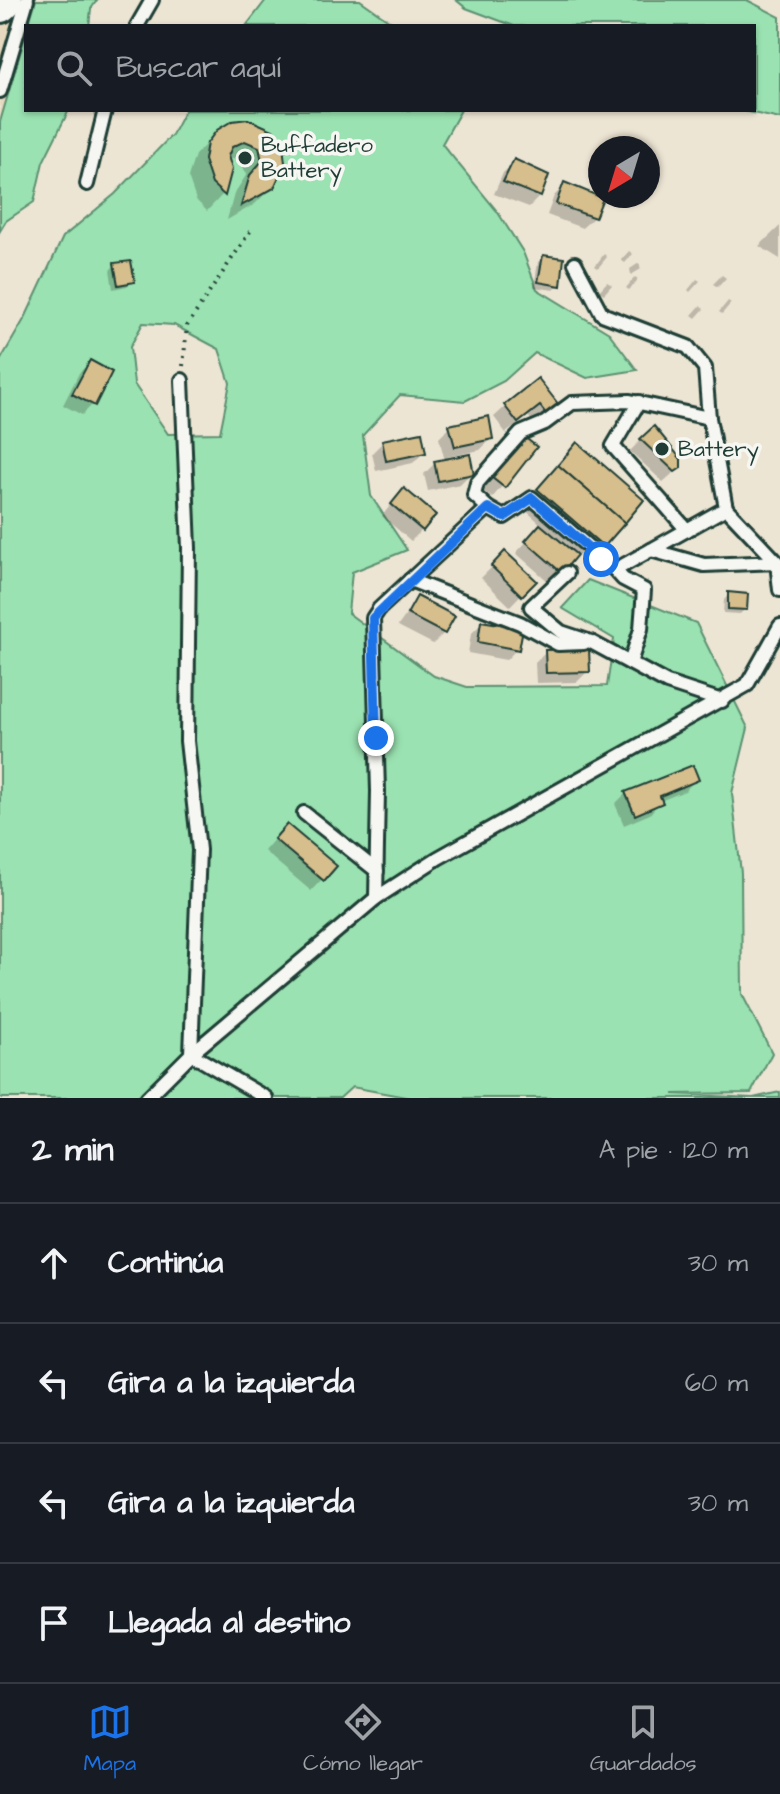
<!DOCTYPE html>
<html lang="es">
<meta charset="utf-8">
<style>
:root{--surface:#171b24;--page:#20242c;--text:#f1f3f6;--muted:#9ea1a6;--line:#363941;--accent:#1a73e8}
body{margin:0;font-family:"Architects Daughter",sans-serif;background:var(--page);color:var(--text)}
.compass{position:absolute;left:588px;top:136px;width:72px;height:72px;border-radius:50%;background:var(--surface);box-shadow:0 2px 6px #0004;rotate:218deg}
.stop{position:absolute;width:24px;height:24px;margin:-18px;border:6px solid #1a73e8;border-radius:50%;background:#fff}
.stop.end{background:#1a73e8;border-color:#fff;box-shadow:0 2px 8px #0008}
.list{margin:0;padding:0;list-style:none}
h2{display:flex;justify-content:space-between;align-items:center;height:104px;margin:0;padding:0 32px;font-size:34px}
h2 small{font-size:26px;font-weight:400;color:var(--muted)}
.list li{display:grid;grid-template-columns:52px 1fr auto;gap:24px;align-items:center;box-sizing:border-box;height:120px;padding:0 32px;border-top:2px solid var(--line)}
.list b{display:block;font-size:30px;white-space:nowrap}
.list em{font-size:26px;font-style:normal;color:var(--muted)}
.icon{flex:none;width:44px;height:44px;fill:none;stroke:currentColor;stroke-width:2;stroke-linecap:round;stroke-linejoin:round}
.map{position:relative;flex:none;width:780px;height:1098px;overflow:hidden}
.search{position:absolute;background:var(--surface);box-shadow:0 2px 6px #0004;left:24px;right:24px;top:24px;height:88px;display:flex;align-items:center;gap:20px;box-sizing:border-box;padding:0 28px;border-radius:0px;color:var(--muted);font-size:30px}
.sheet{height:584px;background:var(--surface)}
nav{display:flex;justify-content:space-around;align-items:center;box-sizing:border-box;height:112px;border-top:2px solid var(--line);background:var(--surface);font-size:22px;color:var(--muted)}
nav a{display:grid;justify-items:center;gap:4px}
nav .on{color:var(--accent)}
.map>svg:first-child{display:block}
</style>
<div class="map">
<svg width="780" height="1098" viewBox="0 0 780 1098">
<rect width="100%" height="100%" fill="#ede5d4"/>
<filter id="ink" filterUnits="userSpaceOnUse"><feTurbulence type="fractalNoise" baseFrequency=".0125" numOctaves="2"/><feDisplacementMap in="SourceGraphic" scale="16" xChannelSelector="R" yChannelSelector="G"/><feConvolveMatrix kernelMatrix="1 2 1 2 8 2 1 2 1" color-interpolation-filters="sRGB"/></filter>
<g filter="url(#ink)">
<path fill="#e6d9bf" d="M23,0h13l-36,122v-95z"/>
<g fill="#9ae2b1" stroke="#5c9072" stroke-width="2" fill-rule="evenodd">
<path d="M36,0h61l-6,9 -2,17h-61z"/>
<path d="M266,0h94l37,26h-151z"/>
<path d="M456,0h291l33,17v102l-40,-9h14v-84h-240l-48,-18z"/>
<path d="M26,33v77h43l-26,52 -9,40 -28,19 -6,10v-109z"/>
<path d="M185,110h276l-19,34 55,67 26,41 14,37 72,44 28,37 -50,8 -52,-25 -31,28 -39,20 -65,-6 -37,40 8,61 36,54 -55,22 -4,41 86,63 33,11 140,-1 7,-47 -52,-31 26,-28 108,43 52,105 -16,65 9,80 1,121 30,59 -21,40 -78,1 80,4 27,-6v6h-369l-59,-11 -12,11h-340v-737l26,-45 37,-79 52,-43 57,-59zM143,323l31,2 45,24 11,34 -10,50 -52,1 -34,-50 -4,-37z"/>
</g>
<g fill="#0003">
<path d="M248,121l35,42 -10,23 -18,18 -28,16 7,-26 13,-20 -9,-14 -11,-2 3,11 -7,25 -16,17 -11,-11 -8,-23 7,-22 18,-18z"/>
<path d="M514,162l26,34 -11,11 -35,-13 9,-21z"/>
<path d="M565,185l29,32 -12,11 -35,-13 7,-19z"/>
<path d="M780,226v33l-21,-13z"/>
<path d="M629,251l4,3 -8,9 -4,-3z"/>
<path d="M604,254l3,3 -9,11 -3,-2z"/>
<path d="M544,257l15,28 -5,5 -20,-3 4,-25z"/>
<path d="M639,263l2,6 -10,6 -1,-6z"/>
<path d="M115,265l17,16 -5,5 -14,3 -3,-19z"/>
<path d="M722,275l4,3 -8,9 -5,-3z"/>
<path d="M635,277l3,2 -4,6 -5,5 -3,-2z"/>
<path d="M697,279l3,2 -10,11 -2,-2z"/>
<path d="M607,282l5,3 -8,9 -5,-3z"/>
<path d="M728,301l3,2 -9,11 -3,-2z"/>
<path d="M700,306l4,3 -8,9 -4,-3z"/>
<path d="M90,362l3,42 -11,11 -19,-10 16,-32z"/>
<path d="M556,405l-21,19 -7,-8 -22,17 -12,-16 11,-10z"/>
<path d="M450,427l41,12 -11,11 -33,7 24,16 -11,11 -32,7 -4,-17 11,-11 10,-2 -6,-23z"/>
<path d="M653,428l26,32v8l-16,14 -33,-31z"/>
<path d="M383,442l41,10 -11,11 -37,8 -4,-18z"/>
<path d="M577,445l64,55 -55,62 -10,-9 -27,29 -33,-29 26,-28 -20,-18z"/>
<path d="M535,447l-43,51 -11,-9 31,-40z"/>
<path d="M393,502l29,28 -11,11 -29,-25z"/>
<path d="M505,554l29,27 -24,25 -29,-28z"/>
<path d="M729,594l16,15 -5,5 -17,-1 1,-13z"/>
<path d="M418,598l26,35 -11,11 -35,-18z"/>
<path d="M482,623l35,26 -11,11 -38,-7 3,-19z"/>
<path d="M546,652l42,19 -11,11 -41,1 -1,-20z"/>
<path d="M696,779l-11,12 -25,10 -10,13 -26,11 -9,-21 11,-11z"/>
<path d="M276,837l58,29 -23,25 -47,-40z"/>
</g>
<g fill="#d7be8d" stroke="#1f3d34" stroke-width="2">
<path d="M248,119l25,11 10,15 2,18 -11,25 -33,18 9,-31 12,-14 -3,-14 -14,-6 -13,6 -4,9 4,13 -7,27 -13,-12 -8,-24 3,-17 10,-13 15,-9z"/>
<path d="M514,159l35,16 -8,22 -38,-15z"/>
<path d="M564,182l39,16 -8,20 -39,-14z"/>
<path d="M543,255l21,3 -3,28 -23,-4z"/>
<path d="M131,261l4,21 -17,3 -4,-22z"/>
<path d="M90,360l22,12 -17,34 -23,-12z"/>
<path d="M538,378l21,27 -12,10 -7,-9 -22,17 -14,-18z"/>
<path d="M489,416l4,23 -38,8 -6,-22z"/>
<path d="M654,426l27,33v9l-6,4 -35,-33z"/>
<path d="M422,432l4,21 -40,8 -4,-21z"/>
<path d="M523,436l14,11 -32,41 -14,-11z"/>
<path d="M577,442l67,58 -19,23 -67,-58z"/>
<path d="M470,454l4,20 -36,7 -4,-20z"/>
<path d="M558,465l67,58 -21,24 -67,-58z"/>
<path d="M404,488l32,27 -13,16 -32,-27z"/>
<path d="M540,524l37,31 -15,18 -37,-32z"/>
<path d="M505,551l32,30 -15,15 -31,-30z"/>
<path d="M728,592l20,2 -1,16 -19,-1z"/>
<path d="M417,596l38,20 -10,18 -38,-20z"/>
<path d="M481,621l42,7 -4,22 -41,-8z"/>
<path d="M589,649l1,23 -44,1 -1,-23z"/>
<path d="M693,765l6,15 -39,16 3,7 -28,12 -10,-23z"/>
<path d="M287,824l50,42 -13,15 -50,-42z"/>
</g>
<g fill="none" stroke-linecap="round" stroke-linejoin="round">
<defs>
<g id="service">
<path d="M137,26l15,-26"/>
<path d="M0,91l27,-91"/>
<path d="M87,184l18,-74"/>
<path d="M575,263l27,51 86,33 17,21 4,50"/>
<path d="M182,380l7,168 -2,193 12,109 -8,204 75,44"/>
<path d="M639,402l-26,44 74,84"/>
<path d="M488,508l-14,-13 3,-12 44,-50 24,-10 27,-20 58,-2 79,17 17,90"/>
<path d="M777,562l-73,3 -53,-15 75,-42 51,54 3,28"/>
<path d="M615,570l8,9 21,11 -3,39 -11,34"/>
<path d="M567,573l-36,34 30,25 30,10 76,41 55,18"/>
<path d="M410,580l110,43 38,21 26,-1"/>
<path d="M304,813l73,58"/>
<path d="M376,898l2,-107 -5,-173 6,-9 109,-101 16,9 28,-19 83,72 36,-20"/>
<path d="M147,1098l44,-44 185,-156 62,-40 309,-173 33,-59"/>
</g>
<path id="secondary" d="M0,4l4,-4"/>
</defs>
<use href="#service" stroke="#1f3d34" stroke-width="18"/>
<use href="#secondary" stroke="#1f3d34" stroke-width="42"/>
<path stroke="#1f3d34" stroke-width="4" stroke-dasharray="2 6" stroke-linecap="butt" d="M183,366l4,-40 64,-96"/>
<use href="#service" stroke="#f6f6f2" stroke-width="12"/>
<use href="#secondary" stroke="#f6f6f2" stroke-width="36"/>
</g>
</g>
<g fill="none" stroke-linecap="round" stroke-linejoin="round" filter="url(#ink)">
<path stroke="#1a73e8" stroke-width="10" d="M376,738l-3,-120 115,-110 16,9 28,-19 69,61"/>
</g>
<g fill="#1f3d34" stroke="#f6f6f2" stroke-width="3">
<circle cx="245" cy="158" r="8"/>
<circle cx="662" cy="449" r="8"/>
</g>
<g text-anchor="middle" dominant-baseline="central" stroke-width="7" stroke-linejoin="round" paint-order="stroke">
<g font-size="22" fill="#1f3d34" stroke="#f6f6f2" text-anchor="start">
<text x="261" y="145">Buffadero<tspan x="261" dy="25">Battery</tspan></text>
<text x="678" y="449">Battery</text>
</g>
</g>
</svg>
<svg class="compass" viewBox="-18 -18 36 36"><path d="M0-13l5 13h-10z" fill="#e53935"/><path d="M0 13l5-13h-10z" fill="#9ea1a6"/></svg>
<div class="stop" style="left:601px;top:559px"></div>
<div class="stop end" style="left:376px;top:738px"></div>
<div class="search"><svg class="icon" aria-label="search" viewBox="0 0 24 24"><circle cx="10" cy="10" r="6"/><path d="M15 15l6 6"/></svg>Buscar aquí</div>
</div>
<section class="sheet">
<h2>2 min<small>A pie · 120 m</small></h2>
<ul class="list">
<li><svg class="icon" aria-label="ahead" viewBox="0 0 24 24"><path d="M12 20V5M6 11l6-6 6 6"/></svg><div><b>Continúa</b></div><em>30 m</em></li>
<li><svg class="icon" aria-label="left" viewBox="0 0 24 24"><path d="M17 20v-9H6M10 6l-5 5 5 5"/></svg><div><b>Gira a la izquierda</b></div><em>60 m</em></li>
<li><svg class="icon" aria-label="left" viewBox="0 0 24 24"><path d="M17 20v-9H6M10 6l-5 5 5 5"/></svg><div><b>Gira a la izquierda</b></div><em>30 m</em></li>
<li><svg class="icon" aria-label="arrive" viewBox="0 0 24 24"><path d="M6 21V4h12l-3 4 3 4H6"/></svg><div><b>Llegada al destino</b></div></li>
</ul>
</section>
<nav>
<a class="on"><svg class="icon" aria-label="map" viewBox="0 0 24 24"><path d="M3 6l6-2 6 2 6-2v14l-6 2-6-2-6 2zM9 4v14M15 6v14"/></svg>Mapa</a>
<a><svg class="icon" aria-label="directions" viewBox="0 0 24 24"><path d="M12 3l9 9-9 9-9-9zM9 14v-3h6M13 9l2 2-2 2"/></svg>Cómo llegar</a>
<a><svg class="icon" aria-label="saved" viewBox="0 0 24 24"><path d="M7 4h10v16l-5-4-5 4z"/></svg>Guardados</a>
</nav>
